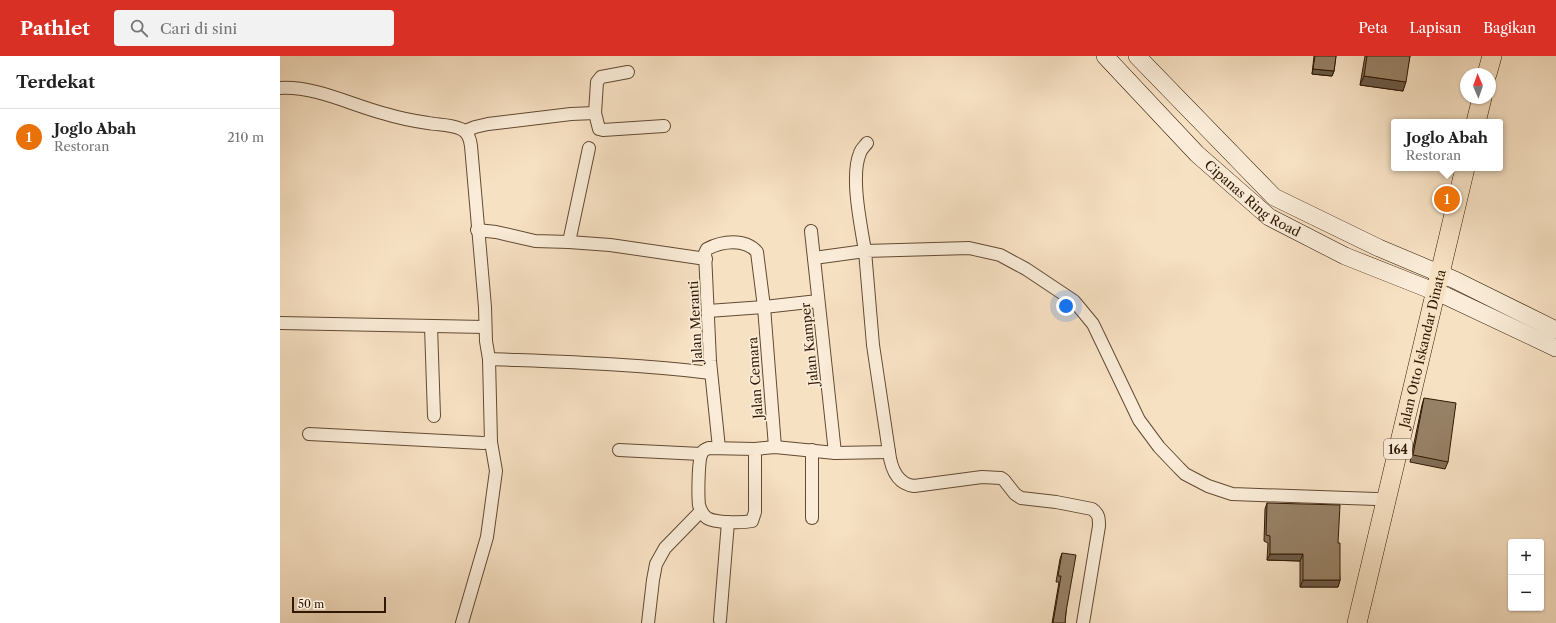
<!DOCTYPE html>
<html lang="id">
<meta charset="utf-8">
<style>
:root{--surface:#fff;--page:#f2f2f2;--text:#222;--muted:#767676;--line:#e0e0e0;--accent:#d93025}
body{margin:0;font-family:"Libre Caslon Text",serif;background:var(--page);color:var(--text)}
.controls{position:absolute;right:12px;bottom:12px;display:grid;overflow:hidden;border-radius:4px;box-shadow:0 1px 3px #0004}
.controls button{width:36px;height:36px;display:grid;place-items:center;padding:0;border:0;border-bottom:1px solid var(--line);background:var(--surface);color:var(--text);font:20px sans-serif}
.compass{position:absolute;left:1180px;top:12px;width:36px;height:36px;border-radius:50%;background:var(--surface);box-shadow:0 1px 3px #0004;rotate:358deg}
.scale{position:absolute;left:12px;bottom:10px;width:94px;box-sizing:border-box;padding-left:4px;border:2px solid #301802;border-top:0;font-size:11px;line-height:14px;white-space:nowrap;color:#301802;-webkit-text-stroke:3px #faecd8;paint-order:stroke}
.you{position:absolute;left:786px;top:250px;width:14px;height:14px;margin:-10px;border:3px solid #fff;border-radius:50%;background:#1a73e8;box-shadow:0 0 0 6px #1a73e833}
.badge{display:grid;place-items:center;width:26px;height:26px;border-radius:50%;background:var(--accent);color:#fff;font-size:13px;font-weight:700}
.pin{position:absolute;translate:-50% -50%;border:2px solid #fff;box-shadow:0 1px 4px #0006}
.popup{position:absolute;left:1111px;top:63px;width:112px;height:52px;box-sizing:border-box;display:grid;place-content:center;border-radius:4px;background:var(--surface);filter:drop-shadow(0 1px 3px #0005);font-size:13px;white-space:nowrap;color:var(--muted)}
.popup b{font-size:15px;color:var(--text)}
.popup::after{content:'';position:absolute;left:50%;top:100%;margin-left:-8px;border:8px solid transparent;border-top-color:var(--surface)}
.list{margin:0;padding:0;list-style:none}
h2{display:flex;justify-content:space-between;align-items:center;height:52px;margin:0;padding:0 16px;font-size:17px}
h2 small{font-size:13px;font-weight:400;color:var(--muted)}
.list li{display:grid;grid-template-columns:26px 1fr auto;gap:12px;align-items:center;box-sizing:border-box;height:56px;padding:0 16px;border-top:1px solid var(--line)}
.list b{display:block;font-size:15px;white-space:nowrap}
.list p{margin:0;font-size:13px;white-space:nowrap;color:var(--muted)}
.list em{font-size:13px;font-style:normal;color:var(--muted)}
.icon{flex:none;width:22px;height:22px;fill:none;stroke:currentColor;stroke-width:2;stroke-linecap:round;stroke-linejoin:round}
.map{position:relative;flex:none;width:1276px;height:567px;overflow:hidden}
header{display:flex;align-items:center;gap:24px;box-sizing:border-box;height:56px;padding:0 20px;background:var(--accent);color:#fff}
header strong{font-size:19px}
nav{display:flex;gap:22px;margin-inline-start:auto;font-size:14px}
.search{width:280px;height:36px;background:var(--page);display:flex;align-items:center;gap:10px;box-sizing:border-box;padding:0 14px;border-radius:4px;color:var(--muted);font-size:15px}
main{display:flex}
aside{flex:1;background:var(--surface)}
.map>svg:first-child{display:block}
</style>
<header>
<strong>Pathlet</strong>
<div class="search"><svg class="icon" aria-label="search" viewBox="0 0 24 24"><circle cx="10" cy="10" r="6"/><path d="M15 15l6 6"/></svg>Cari di sini</div>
<nav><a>Peta</a><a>Lapisan</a><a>Bagikan</a></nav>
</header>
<main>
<aside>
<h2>Terdekat<small></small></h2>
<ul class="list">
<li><span class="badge" style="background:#e8710a">1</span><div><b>Joglo Abah</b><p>Restoran</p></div><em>210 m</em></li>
</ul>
</aside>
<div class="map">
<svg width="1276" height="567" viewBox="0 0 1276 567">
<rect width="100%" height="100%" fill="#f7e1c3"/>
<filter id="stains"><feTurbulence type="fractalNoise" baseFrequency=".005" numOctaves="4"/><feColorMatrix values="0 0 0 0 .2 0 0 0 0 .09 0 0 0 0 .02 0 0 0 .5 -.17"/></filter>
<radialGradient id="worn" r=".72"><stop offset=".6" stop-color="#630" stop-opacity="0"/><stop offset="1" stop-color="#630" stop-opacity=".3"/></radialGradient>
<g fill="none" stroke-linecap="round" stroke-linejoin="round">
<defs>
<g id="street">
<path d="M0,32c36,-2 71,17 106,26 13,4 28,7 42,9 10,2 22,1 33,6 7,3 9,9 10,17l14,161 1,34 3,18 2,83 -8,1 -174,-9"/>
<path d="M315,57l2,-31 4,-5 27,-5"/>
<path d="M185,75l10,-4 13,-3 83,-10 24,-1 4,16 4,1 61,-4"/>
<path d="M197,174l19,2 39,9 34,1 41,3 96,14"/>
<path d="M531,175l24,222"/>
<path d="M289,186l20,-94"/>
<path d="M534,202l51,-7c-4,-25 -15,-75 -5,-98 1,-4 5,-7 7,-10"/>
<path d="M428,255l56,-4 54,-6"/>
<path d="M0,267l205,4"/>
<path d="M151,270l3,90"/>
<path d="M209,303c74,3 149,5 222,14"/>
<path d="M439,392l-9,-87 -5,-108 2,-4c15,-8 38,-11 50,3l7,55 11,140"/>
<path d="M475,393v63l-3,9c-10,2 -37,2 -45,-3 -4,-3 -7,-9 -8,-13 -1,-9 -1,-46 3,-52 1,-3 4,-4 7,-5l46,1 20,-2 60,6 54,-1 -16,-107 -8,-94 104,-3 31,7 26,14 48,32 19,23 46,96 20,27 20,21 6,6 23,12 24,8 144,5 10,2"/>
<path d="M339,394l82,4"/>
<path d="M532,394v68"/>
<path d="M609,396c2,16 8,32 25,34l68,-9 19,1 3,2 11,14 6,4 35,4 36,7c7,5 7,9 7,17l-16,97"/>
<path d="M440,564l8,-98"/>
<path d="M182,567l25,-86 9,-66 -5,-29"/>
<path d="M368,567l5,-43 3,-16 9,-16 36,-37"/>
</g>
<g id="secondary">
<path id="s1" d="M825,0l92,98 72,63 76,39 101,40 110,52"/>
<path d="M857,0l137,141 105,51 76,32 101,50"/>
</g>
<g id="primary">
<path d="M1207,18l5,-18"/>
<path d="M1196,66l6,-24"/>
<path id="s2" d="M1077,567l108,-455"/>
</g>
</defs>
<use href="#street" stroke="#624a32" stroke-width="14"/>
<use href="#secondary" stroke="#301802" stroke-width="18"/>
<use href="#primary" stroke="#301802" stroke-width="20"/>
<use href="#street" stroke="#faecd8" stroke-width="12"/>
<use href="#secondary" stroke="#faecd8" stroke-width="17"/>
<use href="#primary" stroke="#f7e1c3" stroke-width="19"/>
</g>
<g fill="#826f58" stroke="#301802">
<path d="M1034,0h22l-2,15 -2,5 -20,-2z"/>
<path d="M1085,0h45l-7,35 -43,-6z"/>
<path d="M1144,342l24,64 -3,7 -35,-7 12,-57z"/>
<path d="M987,447l71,40 2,37 -2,7h-38v-26l-33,-1 1,-17 -4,-2 1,-32z"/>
<path d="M782,497l4,59 -1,11h-13l7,-41h-3l4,-23z"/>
</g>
<g fill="#6a5a47" stroke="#301802">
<path d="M1033,13l21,2 -2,5 -20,-2z"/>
<path d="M1084,20l42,6 -3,9 -43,-6z"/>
<path d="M990,498h33l-3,7 -33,-1z"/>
<path d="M1023,524h37l-2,7h-38z"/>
</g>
<g fill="#978166" stroke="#301802">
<path d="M1035,0h21l-2,15 -21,-2z"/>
<path d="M1087,0h43l-4,26 -42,-6z"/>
<path d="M1144,342l32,5 -8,59 -35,-7z"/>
<path d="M987,447l73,2 -2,38h2v37h-37v-26h-33v-18l-4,-1z"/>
<path d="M782,497l14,2 -10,57 -1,11h-12l8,-47h-3z"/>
</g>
<g text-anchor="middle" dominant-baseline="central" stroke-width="3.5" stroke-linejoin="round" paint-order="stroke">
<rect fill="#faecd8" stroke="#6d5842" stroke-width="1" x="1104" y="383" width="28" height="20" rx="3"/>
<g font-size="12" font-weight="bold" fill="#301802">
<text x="1118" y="393">164</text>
</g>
<g font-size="13" fill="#301802" stroke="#faecd8">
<text stroke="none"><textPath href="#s1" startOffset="206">Cipanas Ring Road</textPath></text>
<text transform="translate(415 266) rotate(-93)">Jalan Meranti</text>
<text transform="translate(529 288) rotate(-96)">Jalan Kamper</text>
<text stroke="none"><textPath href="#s2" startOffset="282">Jalan Otto Iskandar Dinata</textPath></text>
<text transform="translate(475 322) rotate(-94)">Jalan Cemara</text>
</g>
</g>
<rect width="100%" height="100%" filter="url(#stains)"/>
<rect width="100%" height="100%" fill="url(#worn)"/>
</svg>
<div class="controls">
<button>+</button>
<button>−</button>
</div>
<svg class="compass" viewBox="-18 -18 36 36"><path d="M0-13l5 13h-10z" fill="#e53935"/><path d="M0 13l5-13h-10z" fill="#767676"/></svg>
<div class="scale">50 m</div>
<div class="you"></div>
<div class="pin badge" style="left:1167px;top:143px;background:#e8710a">1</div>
<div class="popup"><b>Joglo Abah</b>Restoran</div>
</div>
</main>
